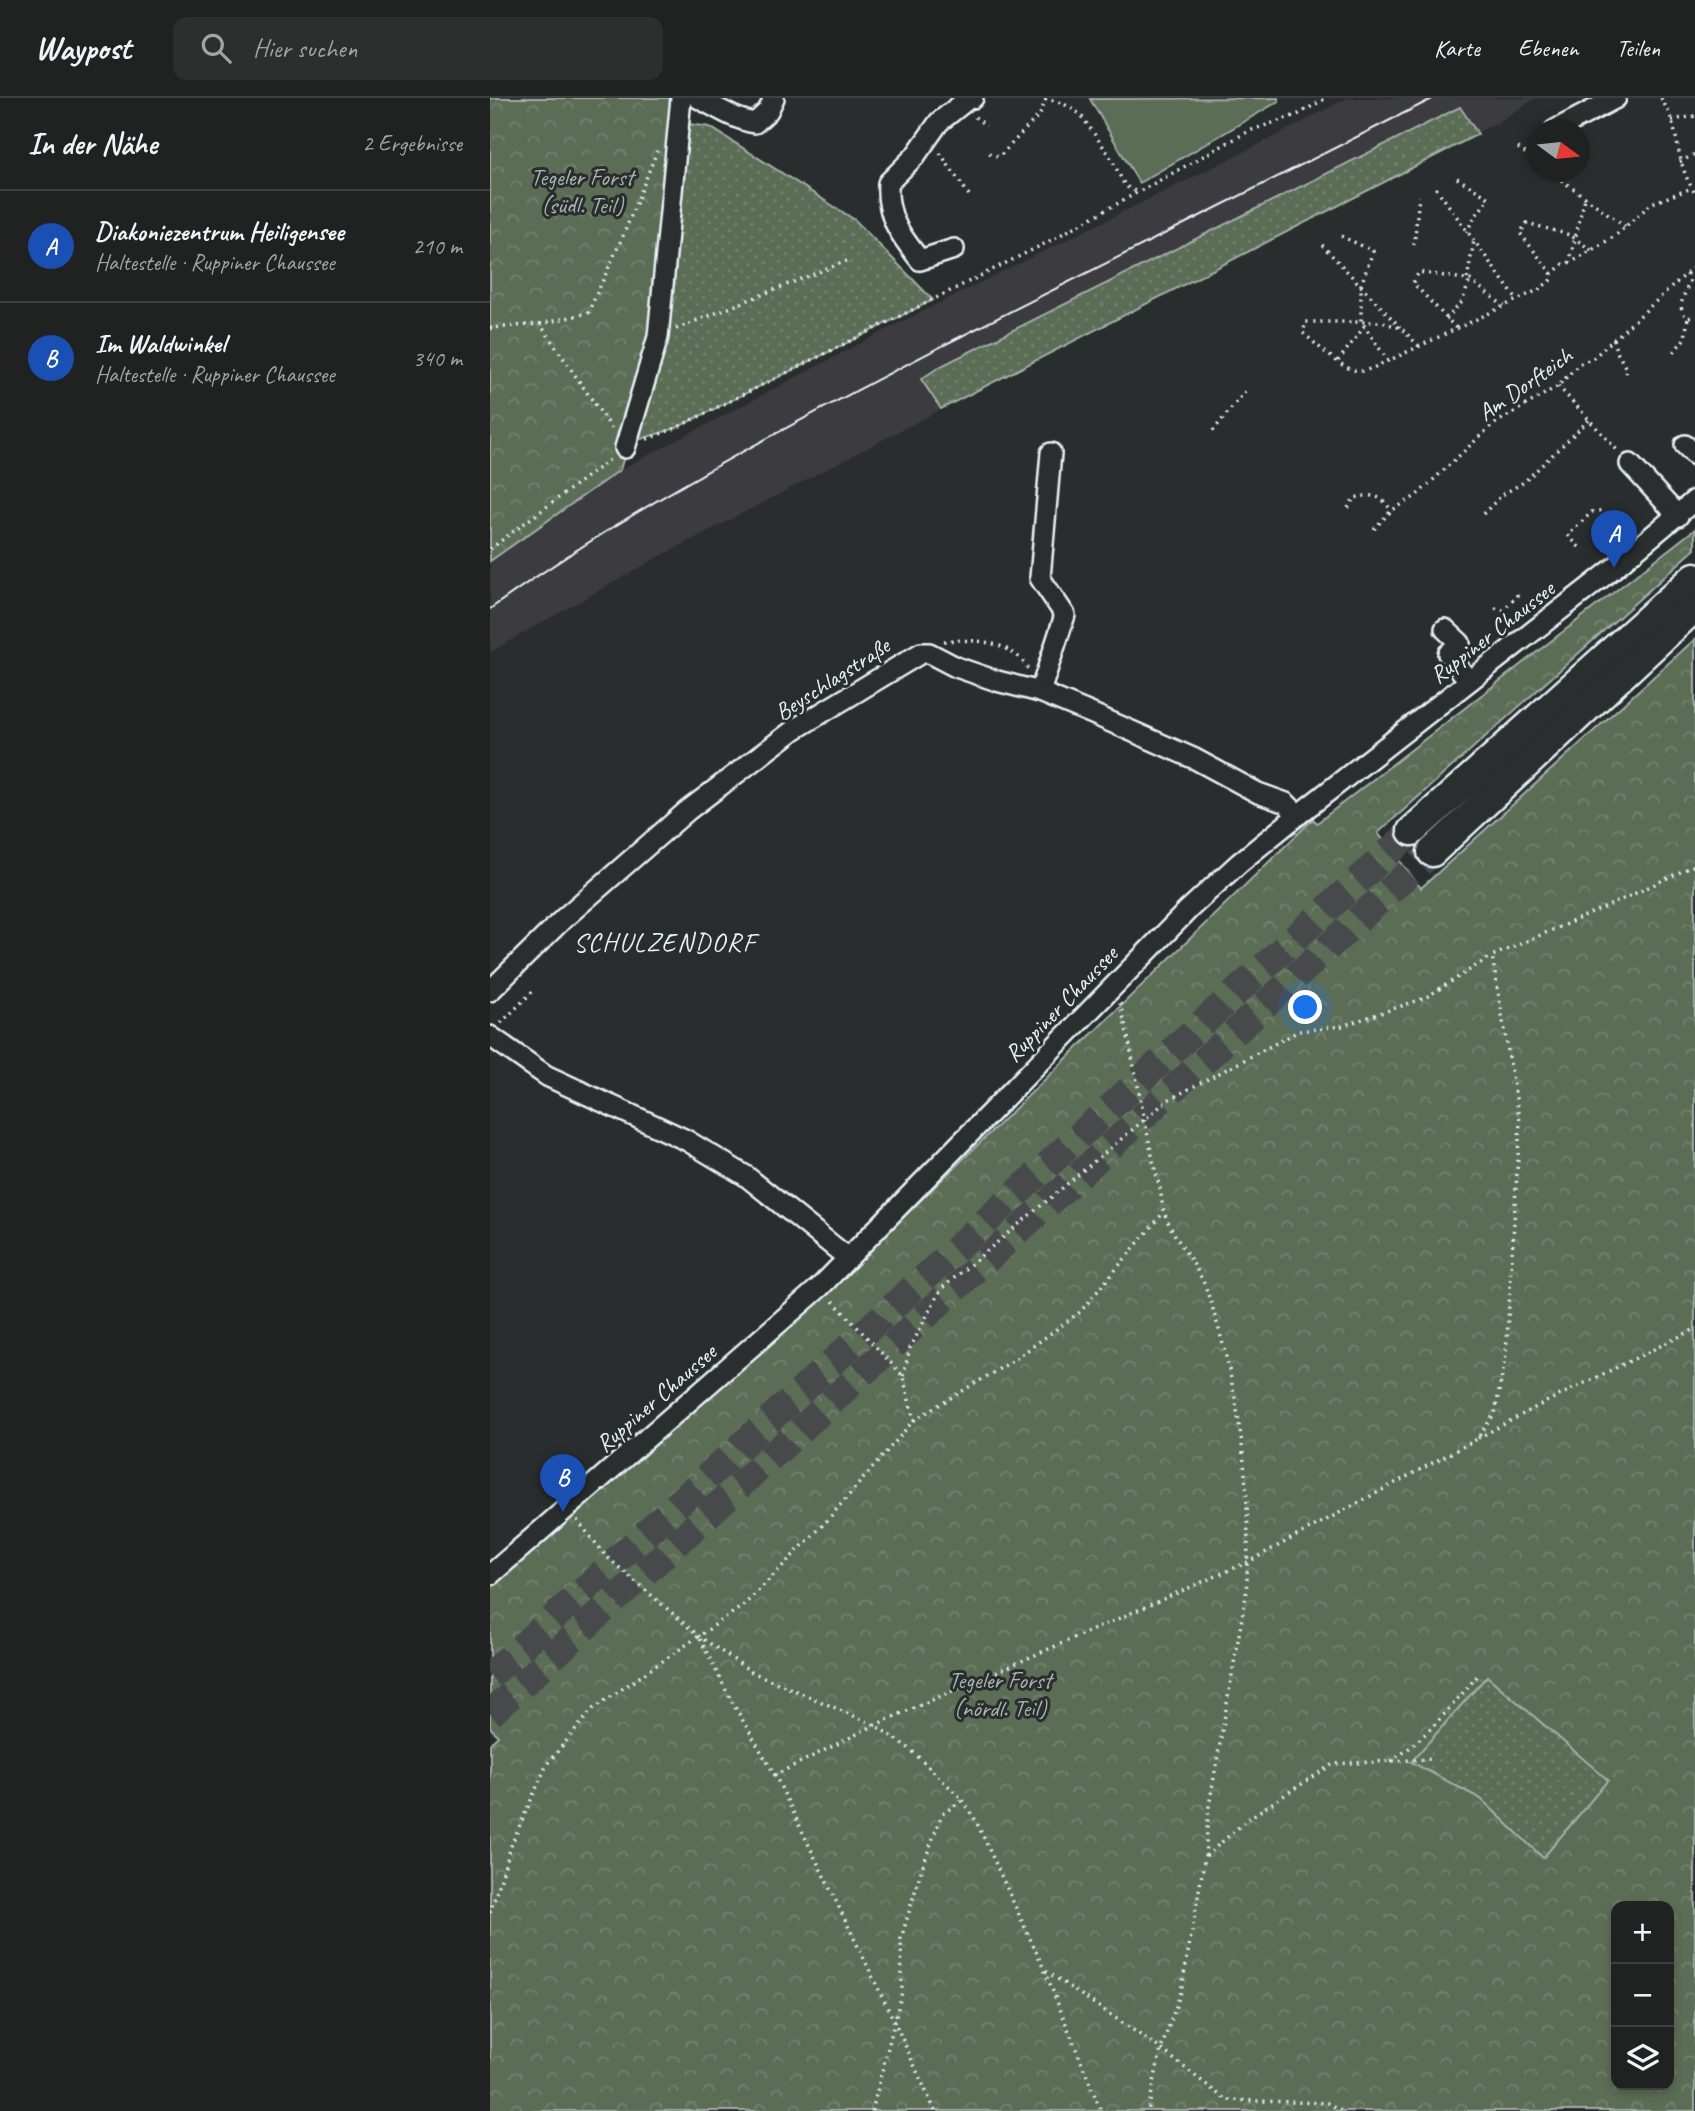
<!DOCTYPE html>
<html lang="de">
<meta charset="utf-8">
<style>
:root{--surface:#202222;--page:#2d2f2f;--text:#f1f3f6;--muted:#a2a4a5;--line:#3d3f40;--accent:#ffd166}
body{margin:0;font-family:Caveat,sans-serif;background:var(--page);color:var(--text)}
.controls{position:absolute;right:21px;bottom:21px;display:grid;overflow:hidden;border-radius:14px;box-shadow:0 4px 10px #0003}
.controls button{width:63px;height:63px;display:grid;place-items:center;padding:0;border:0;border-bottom:2px solid var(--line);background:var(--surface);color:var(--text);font:35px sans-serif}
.compass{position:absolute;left:1037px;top:21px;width:63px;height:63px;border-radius:50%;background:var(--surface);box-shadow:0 4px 10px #0003;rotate:105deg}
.you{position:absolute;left:816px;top:910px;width:24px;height:24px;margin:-18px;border:5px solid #fff;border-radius:50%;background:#1a73e8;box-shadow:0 0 0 10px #1a73e833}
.badge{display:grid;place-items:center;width:46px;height:46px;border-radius:50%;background:var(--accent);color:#fff;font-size:23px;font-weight:700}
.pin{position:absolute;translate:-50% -58px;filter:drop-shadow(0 2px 4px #0008)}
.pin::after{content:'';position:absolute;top:37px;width:24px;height:21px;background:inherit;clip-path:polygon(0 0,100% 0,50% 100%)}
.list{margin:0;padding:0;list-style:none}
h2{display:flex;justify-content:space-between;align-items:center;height:91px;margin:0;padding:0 28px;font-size:30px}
h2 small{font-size:23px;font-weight:400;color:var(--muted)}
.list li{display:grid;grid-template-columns:46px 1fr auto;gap:21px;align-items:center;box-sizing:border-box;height:112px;padding:0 28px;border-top:2px solid var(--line)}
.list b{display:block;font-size:26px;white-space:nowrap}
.list p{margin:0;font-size:23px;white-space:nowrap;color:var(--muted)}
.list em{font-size:23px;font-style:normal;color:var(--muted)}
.icon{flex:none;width:38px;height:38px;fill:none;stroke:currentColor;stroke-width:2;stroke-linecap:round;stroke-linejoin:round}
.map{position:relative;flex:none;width:1205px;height:2013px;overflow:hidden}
header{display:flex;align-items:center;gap:42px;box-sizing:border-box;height:98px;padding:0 35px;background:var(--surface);border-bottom:2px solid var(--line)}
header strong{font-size:33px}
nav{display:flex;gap:38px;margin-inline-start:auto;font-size:24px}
.search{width:490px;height:63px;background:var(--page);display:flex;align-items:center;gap:18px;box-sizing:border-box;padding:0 24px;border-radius:14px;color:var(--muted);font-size:26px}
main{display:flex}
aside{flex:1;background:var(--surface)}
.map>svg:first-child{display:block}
</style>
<header>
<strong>Waypost</strong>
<div class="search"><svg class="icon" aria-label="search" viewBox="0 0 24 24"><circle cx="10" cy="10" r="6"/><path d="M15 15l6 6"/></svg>Hier suchen</div>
<nav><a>Karte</a><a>Ebenen</a><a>Teilen</a></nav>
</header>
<main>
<aside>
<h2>In der Nähe<small>2 Ergebnisse</small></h2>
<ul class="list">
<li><span class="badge" style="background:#1a4fb4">A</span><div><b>Diakoniezentrum Heiligensee</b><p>Haltestelle · Ruppiner Chaussee</p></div><em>210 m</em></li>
<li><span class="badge" style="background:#1a4fb4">B</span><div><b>Im Waldwinkel</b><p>Haltestelle · Ruppiner Chaussee</p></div><em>340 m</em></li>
</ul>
</aside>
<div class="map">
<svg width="1205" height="2013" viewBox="0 0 1205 2013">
<defs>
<pattern id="grass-dots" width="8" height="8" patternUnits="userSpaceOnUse" patternTransform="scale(1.75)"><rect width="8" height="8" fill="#5b6d57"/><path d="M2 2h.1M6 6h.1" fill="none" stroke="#738270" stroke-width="1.8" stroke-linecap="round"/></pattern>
<pattern id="forest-crowns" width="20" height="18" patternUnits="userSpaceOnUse" patternTransform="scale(1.75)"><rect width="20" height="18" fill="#5b6d57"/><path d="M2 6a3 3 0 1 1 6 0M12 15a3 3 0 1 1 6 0" fill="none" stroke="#738270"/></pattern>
</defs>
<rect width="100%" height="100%" fill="#2a2d2e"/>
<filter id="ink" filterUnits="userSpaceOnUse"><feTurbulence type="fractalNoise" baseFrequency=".0143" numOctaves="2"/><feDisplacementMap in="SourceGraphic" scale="14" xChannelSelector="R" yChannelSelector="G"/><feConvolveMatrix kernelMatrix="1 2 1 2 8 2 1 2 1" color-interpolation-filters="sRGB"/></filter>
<g filter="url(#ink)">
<path fill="#3b3a40" d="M857,0h189l-36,23 -207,104 -640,335 -163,92v-91l130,-91 277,-146 375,-186z"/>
<g fill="url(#grass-dots)" stroke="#a2afa8" stroke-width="2">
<path d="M970,9l18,27 -537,275 -20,-30 20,-13z"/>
<path d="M191,25l29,4 145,93 78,80 -257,128 -48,15z"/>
<path d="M997,1578l122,104 -66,78 -62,-59 -71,-37z"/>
</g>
<g fill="url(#forest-crowns)" stroke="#a2afa8" stroke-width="2" fill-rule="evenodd">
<path d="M0,0h194l-24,238 -40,134 -130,91z"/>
<path d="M1205,431v20l-317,284 43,55 274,-249v1472h-1205v-367l8,-8 -8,-9v-143l322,-278 501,-487 4,4zM997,1578l121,104 -65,78 -62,-59 -70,-37zM1126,1808h53v179h-53z"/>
</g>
<path fill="#5b6d57" stroke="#a2afa8" stroke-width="2" d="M788,0l1,3 -140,82 -49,-84z"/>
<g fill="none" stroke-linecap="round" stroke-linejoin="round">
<g stroke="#464a4c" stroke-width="28" stroke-dasharray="28 14" stroke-linecap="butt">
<path d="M0,1578l922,-845"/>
<path d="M0,1616l942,-862"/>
</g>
<defs>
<g id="minor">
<path d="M208,0c18,9 37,22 57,25l13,-12 6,-13"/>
<path d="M1065,32l61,-32"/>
<path d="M464,151l-34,11c-20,-25 -34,-44 -32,-77l27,-27 24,-34 29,-23 5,-1"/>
<path d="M1195,347l10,10"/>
<path d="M135,350l33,-111 23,-239"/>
<path d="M1140,366l48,52"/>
<path d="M955,531l15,14 -12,11 21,27"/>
<path d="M550,594l25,-77 -25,-37 11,-125"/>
<path d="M0,893l73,-72 124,-108 108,-82 126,-76h8l27,14 41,14 43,11 55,23 100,44 63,34 28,10 12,12"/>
<path d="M0,938l57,40 139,64 60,36 102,82"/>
<path d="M0,1477l330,-288 369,-378 50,-46 59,-48 316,-247 81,-68"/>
</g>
<g id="highway">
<path d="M922,733l283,-254"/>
<path d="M942,754l263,-245"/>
</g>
</defs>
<use href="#minor" stroke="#e8f1f8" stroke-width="24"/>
<use href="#highway" stroke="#e8f1f8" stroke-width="33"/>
<g stroke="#e8f1f8" stroke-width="3.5" stroke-dasharray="2 5" stroke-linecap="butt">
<path d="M555,0l19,6 16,10 30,42 15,30 12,6"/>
<path d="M1171,0c3,6 8,13 10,20 9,28 7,49 24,75"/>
<path d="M485,19l11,9"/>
<path d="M1182,22l23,-4"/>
<path d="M1028,50l20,14"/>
<path d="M450,55l29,42"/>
<path d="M499,55l10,4 41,-43 6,-15"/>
<path d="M1190,64l15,-8"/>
<path d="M1060,74l75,54"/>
<path d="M967,80l32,20 -17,23 -5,11"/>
<path d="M946,90l81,112"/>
<path d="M851,138l32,15 -12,34v36l27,40"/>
<path d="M832,147l78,82"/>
<path d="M924,147l5,-49"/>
<path d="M1079,165l16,-65"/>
<path d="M1062,176l-32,-41 7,-10 43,12 21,15"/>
<path d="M1196,176l3,7c-3,14 -15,27 -1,37l7,-2"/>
<path d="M977,181l7,-38"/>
<path d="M956,221l16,-17 8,-22"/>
<path d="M50,226l48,-11 35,-77 34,-85"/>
<path d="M0,230l50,-4 72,105"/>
<path d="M966,230l-43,-45 6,-11 51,8 34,26"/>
<path d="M186,231l173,-69"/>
<path d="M1124,241c0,16 13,23 13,38"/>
<path d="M929,248l-18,-18 -19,-6h-76l-3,11c14,11 41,40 59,38 9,-1 18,-7 26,-10l150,-71 12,-9 2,-7 11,-10 9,-2 43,-26 37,-33 40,-15"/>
<path d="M1184,254l11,-14 3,-20"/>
<path d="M848,263l26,-34"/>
<path d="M1068,288l60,65"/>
<path d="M723,333l35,-43"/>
<path d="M157,341l29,-11 368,-184 205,-113 50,-17 27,-16"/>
<path d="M858,410l6,-10c17,-4 28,-4 37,13"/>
<path d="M993,416l19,-19 22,-13 65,-62"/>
<path d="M884,431l17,-18 25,-15 75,-70 67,-40 21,-22 14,-6 102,-92"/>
<path d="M1089,449l-11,-12 24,-23 13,-2"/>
<path d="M0,451l122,-91"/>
<path d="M1005,510l8,2 14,-14 -1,-7"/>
<path d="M454,543c29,-2 68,-1 84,28"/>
<path d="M630,905c15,60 24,122 39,182 3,8 2,18 5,26 7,26 34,53 43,80 33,97 46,201 39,304l-37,211 -4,51 -24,135 -20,57 -13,62"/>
<path d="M11,925l34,-34"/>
<path d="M413,1278l7,-28 31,-59 227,-189 131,-69 43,-5 83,-28 67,-42"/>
<path d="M424,1322l100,-60 66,-48 84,-100"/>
<path d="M988,1340l64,-34 153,-75"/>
<path d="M87,1422l30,37 93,80 52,35 123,53 35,24 53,51 13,21 68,148 57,142"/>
<path d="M210,1541l32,63 43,73"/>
<path d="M901,1663c35,-22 61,-56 88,-87"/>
<path d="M716,1758l43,-38 84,-54 100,-5"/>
<path d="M0,1815l22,-70 35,-79 46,-55 151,-104 80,-81 90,-104 -11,-44 -72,-77"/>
<path d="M556,1873l115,78 65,51 101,3 16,8"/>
<path d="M382,2013l30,-119 -1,-53 21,-71 20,-54 21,-14"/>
<path d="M445,2013l-40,-88 -120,-248 100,-50 373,-163 229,-123 18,-26 11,-59 14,-232 -28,-166 114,-49 89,-42"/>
</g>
<use href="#minor" stroke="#2a2d2e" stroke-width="19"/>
<use href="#highway" stroke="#2a2d2e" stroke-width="28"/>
<path stroke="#e8f1f8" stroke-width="2" d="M0,511c143,-103 296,-182 452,-263 164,-83 328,-165 492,-248"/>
</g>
</g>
<g text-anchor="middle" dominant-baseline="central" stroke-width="6" stroke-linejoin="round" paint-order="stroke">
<g font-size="24" fill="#a9b6b0" stroke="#2a2d2e">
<text x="92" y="79">Tegeler Forst<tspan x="92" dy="28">(südl. Teil)</tspan></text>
<text x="510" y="1582">Tegeler Forst<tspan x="510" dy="28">(nördl. Teil)</tspan></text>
</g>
<g font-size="24" fill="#e8f1f8" stroke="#2a2d2e">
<text transform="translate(1035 286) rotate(-35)">Am Dorfteich</text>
<text transform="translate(1002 534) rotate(-38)">Ruppiner Chaussee</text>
<text transform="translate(342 581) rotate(-33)">Beyschlagstraße</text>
<text transform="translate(571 906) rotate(-46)">Ruppiner Chaussee</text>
<text transform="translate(166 1300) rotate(-41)">Ruppiner Chaussee</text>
</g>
<g font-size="26" letter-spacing="2" fill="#e8f1f8" stroke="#2a2d2e">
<text x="175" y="844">SCHULZENDORF</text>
</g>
</g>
</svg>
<div class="controls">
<button>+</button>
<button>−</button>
<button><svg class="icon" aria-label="layers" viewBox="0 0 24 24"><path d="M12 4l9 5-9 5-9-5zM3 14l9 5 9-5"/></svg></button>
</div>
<svg class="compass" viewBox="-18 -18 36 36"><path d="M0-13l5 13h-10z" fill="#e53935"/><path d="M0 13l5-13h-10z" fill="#a2a4a5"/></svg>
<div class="you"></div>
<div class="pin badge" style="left:1124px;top:470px;background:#1a4fb4">A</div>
<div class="pin badge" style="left:73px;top:1414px;background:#1a4fb4">B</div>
</div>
</main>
